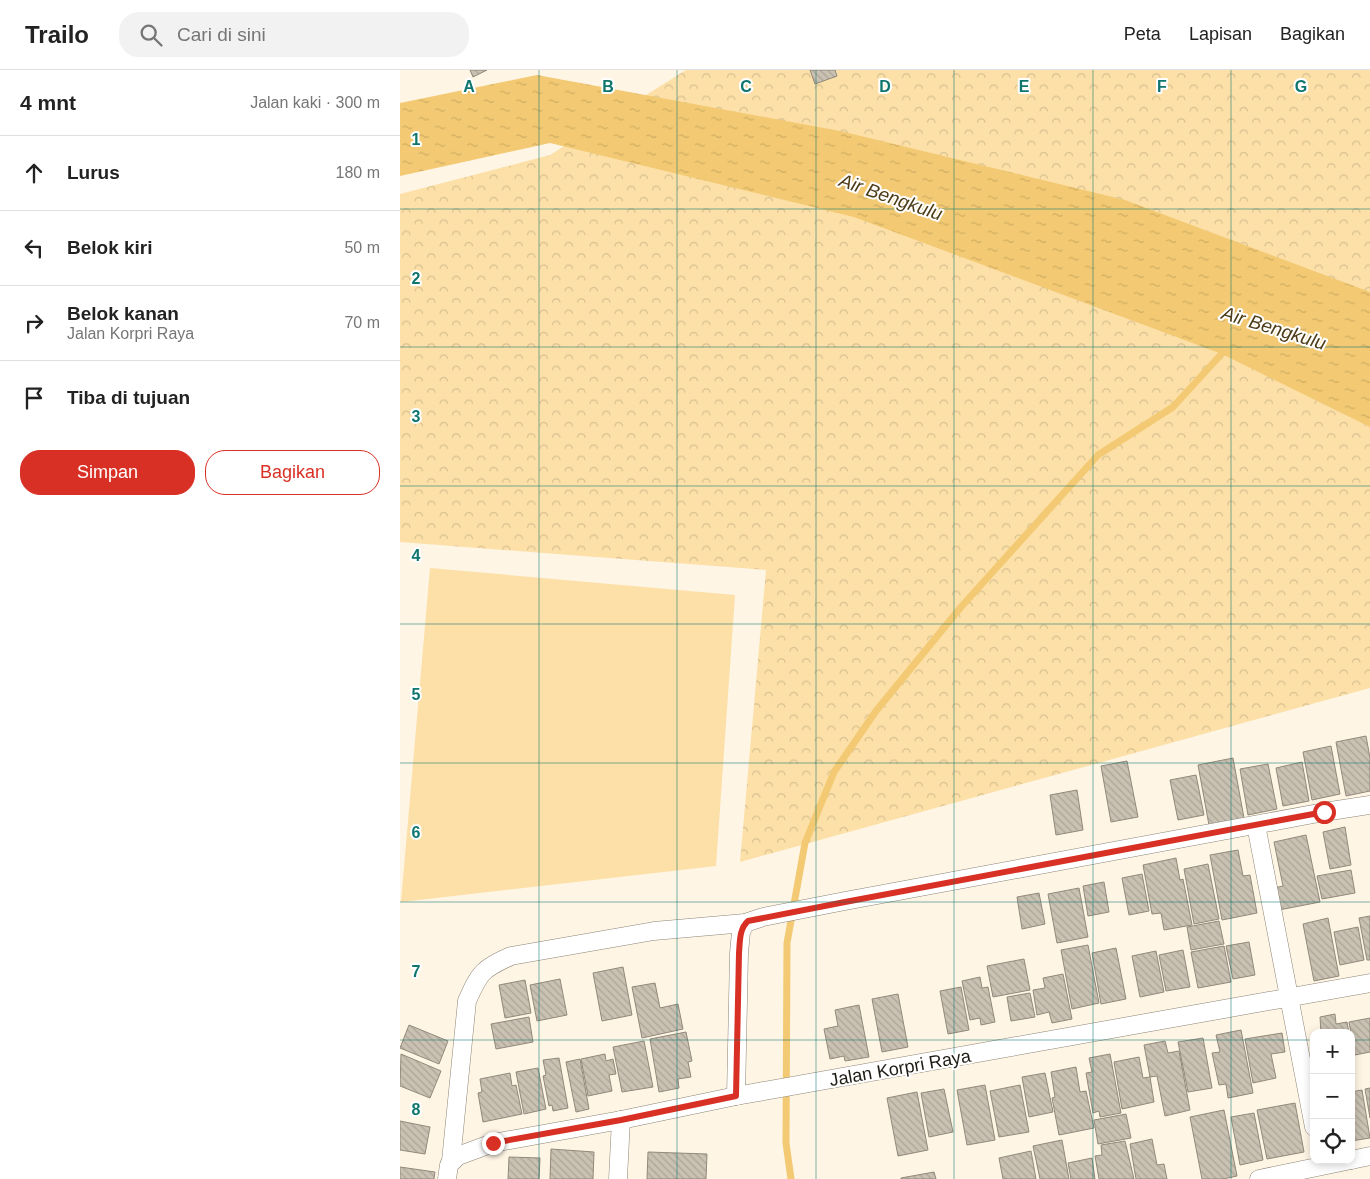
<!DOCTYPE html>
<html lang="id">
<meta charset="utf-8">
<style>
:root{--surface:#fff;--page:#f2f2f2;--text:#222;--muted:#767676;--line:#e0e0e0;--accent:#d93025}
body{margin:0;font-family:Arial,sans-serif;background:var(--page);color:var(--text)}
.controls{position:absolute;right:15px;bottom:15px;display:grid;overflow:hidden;border-radius:10px;box-shadow:0 2px 8px #0003}
.controls button{width:45px;height:45px;display:grid;place-items:center;padding:0;border:0;border-bottom:1px solid var(--line);background:var(--surface);color:var(--text);font:25px sans-serif}
.stop{position:absolute;width:15px;height:15px;margin:-11px;border:4px solid #d93025;border-radius:50%;background:#fff}
.stop.end{background:#d93025;border-color:#fff;box-shadow:0 1px 5px #0008}
.list{margin:0;padding:0;list-style:none}
h2{display:flex;justify-content:space-between;align-items:center;height:65px;margin:0;padding:0 20px;font-size:21px}
h2 small{font-size:16px;font-weight:400;color:var(--muted)}
.list li{display:grid;grid-template-columns:32px 1fr auto;gap:15px;align-items:center;box-sizing:border-box;height:75px;padding:0 20px;border-top:1px solid var(--line)}
.list b{display:block;font-size:19px;white-space:nowrap}
.list p{margin:0;font-size:16px;white-space:nowrap;color:var(--muted)}
.list em{font-size:16px;font-style:normal;color:var(--muted)}
.actions{display:flex;gap:10px;padding:15px 20px}
.actions a{flex:1;padding:11px 0;border:1px solid var(--accent);border-radius:20px;text-align:center;font-size:18px;color:var(--accent)}
.actions .main{background:var(--accent);color:#fff}
.icon{flex:none;width:28px;height:28px;fill:none;stroke:currentColor;stroke-width:2;stroke-linecap:round;stroke-linejoin:round}
.map{position:relative;flex:none;width:970px;height:1109px;overflow:hidden}
header{display:flex;align-items:center;gap:30px;box-sizing:border-box;height:70px;padding:0 25px;background:var(--surface);border-bottom:1px solid var(--line)}
header strong{font-size:24px}
nav{display:flex;gap:28px;margin-inline-start:auto;font-size:18px}
.search{width:350px;height:45px;background:var(--page);display:flex;align-items:center;gap:12px;box-sizing:border-box;padding:0 18px;border-radius:20px;color:var(--muted);font-size:19px}
main{display:flex}
aside{flex:1;background:var(--surface)}
.map>svg:first-child{display:block}
</style>
<header>
<strong>Trailo</strong>
<div class="search"><svg class="icon" aria-label="search" viewBox="0 0 24 24"><circle cx="10" cy="10" r="6"/><path d="M15 15l6 6"/></svg>Cari di sini</div>
<nav><a>Peta</a><a>Lapisan</a><a>Bagikan</a></nav>
</header>
<main>
<aside>
<h2>4 mnt<small>Jalan kaki · 300 m</small></h2>
<ul class="list">
<li><svg class="icon" aria-label="ahead" viewBox="0 0 24 24"><path d="M12 20V5M6 11l6-6 6 6"/></svg><div><b>Lurus</b></div><em>180 m</em></li>
<li><svg class="icon" aria-label="left" viewBox="0 0 24 24"><path d="M17 20v-9H6M10 6l-5 5 5 5"/></svg><div><b>Belok kiri</b></div><em>50 m</em></li>
<li><svg class="icon" aria-label="right" viewBox="0 0 24 24"><path d="M7 20v-9h11M14 6l5 5-5 5"/></svg><div><b>Belok kanan</b><p>Jalan Korpri Raya</p></div><em>70 m</em></li>
<li><svg class="icon" aria-label="arrive" viewBox="0 0 24 24"><path d="M6 21V4h12l-3 4 3 4H6"/></svg><div><b>Tiba di tujuan</b></div></li>
</ul>
<div class="actions"><a class="main">Simpan</a><a>Bagikan</a></div>
</aside>
<div class="map">
<svg width="970" height="1109" viewBox="0 0 970 1109">
<defs>
<pattern id="forest-crowns" width="20" height="18" patternUnits="userSpaceOnUse" patternTransform="scale(1.25)"><rect width="20" height="18" fill="#fce0a8"/><path d="M2 6a3 3 0 1 1 6 0M12 15a3 3 0 1 1 6 0" fill="none" stroke="#d8c090"/></pattern>
<pattern id="water-ripples" width="26" height="14" patternUnits="userSpaceOnUse" patternTransform="scale(1.25)"><rect width="26" height="14" fill="#f3ca73"/><path d="M2 4q2-2 4 0t4 0M15 11q2-2 4 0t4 0" fill="none" stroke="#d0ad63"/></pattern>
<pattern id="building-back-hatch" width="6" height="6" patternUnits="userSpaceOnUse" patternTransform="scale(1.25)"><rect width="6" height="6" fill="#c9c1b2"/><path d="M-1 5l2 2M0 0l6 6M5-1l2 2" fill="none" stroke="#aca598"/></pattern>
</defs>
<rect width="100%" height="100%" fill="#fef5e5"/>
<path fill="#fce0a8" d="M30,498l305,27 -19,271 -315,36z"/>
<path fill="url(#forest-crowns)" d="M286,0h684v618l-630,174 26,-292 -366,-28v-348l150,-39z"/>
<path fill="url(#water-ripples)" d="M137,5l303,56 285,69 245,92v135l-148,-73 -368,-137 -304,-74 -150,33v-73z"/>
<g fill="none" stroke-linecap="round" stroke-linejoin="round">
<path stroke="#f3ca73" stroke-width="7" d="M391,1109l-5,-36 1,-200 18,-100 29,-71 42,-61 85,-104 137,-152 75,-48 54,-59"/>
</g>
<g fill="url(#building-back-hatch)" stroke="#91897a">
<path d="M70,0h17l-14,7z"/>
<path d="M410,0h25l2,6 -22,8z"/>
<path d="M966,666l4,22v33l-24,5 -10,-54z"/>
<path d="M931,676l9,48 -28,6 -9,-48z"/>
<path d="M833,688l11,60 -35,7 -11,-60z"/>
<path d="M727,691l11,56 -27,5 -10,-56z"/>
<path d="M902,692l7,39 -26,5 -7,-38z"/>
<path d="M868,694l9,45 -29,6 -8,-46z"/>
<path d="M796,705l8,40 -26,5 -8,-40z"/>
<path d="M677,720l6,40 -27,5 -6,-40z"/>
<path d="M945,757l6,38 -21,4 -7,-37z"/>
<path d="M906,765l14,67 -41,8 -5,-22 9,-2 -9,-44z"/>
<path d="M838,780l5,26 7,-1 7,38 -35,7 -12,-65z"/>
<path d="M776,788l4,22 3,-1 9,46 -28,5 -3,-17 -9,1 -9,-49z"/>
<path d="M808,794l11,55 -25,5 -10,-55z"/>
<path d="M951,800l4,23 -33,6 -5,-23z"/>
<path d="M742,804l7,37 -20,4 -7,-37z"/>
<path d="M704,812l5,30 -21,4 -5,-30z"/>
<path d="M679,818l9,49 -31,6 -9,-49z"/>
<path d="M639,823l6,31 -23,5 -5,-32z"/>
<path d="M970,846v44h-3l-8,-42z"/>
<path d="M928,848l11,58 -25,5 -11,-57z"/>
<path d="M819,851l5,23 -33,6 -4,-23z"/>
<path d="M958,857l6,33 -24,5 -6,-33z"/>
<path d="M849,872l6,33 -22,4 -7,-33z"/>
<path d="M688,875l11,58 -27,6 -11,-59z"/>
<path d="M824,876l7,36 -33,6 -7,-36z"/>
<path d="M716,878l10,51 -25,5 -9,-51z"/>
<path d="M783,880l7,37 -24,4 -7,-36z"/>
<path d="M756,881l8,41 -24,5 -8,-41z"/>
<path d="M624,889l6,31 -37,7 -6,-31z"/>
<path d="M223,897l9,48 -30,6 -9,-48z"/>
<path d="M663,904l9,45 -20,4 -3,-11 -12,3 -4,-25 12,-2 -2,-10z"/>
<path d="M580,907l2,11 6,-1 7,35 -14,3 -1,-7 -10,2 -8,-39z"/>
<path d="M160,909l7,36 -30,6 -7,-36z"/>
<path d="M125,910l6,33 -26,5 -6,-33z"/>
<path d="M255,913l5,25 18,-4 5,25 -41,9 -10,-51z"/>
<path d="M561,917l8,43 -21,4 -8,-43z"/>
<path d="M630,923l5,24 -24,4 -4,-24z"/>
<path d="M498,924l10,53 -26,5 -10,-53z"/>
<path d="M459,935l10,52 -24,4 -1,-5 -14,3 -6,-30 14,-3 -3,-16z"/>
<path d="M935,944l1,10 11,-2 2,11h-28l-1,-16z"/>
<path d="M129,947l4,25 -37,7 -5,-25z"/>
<path d="M970,948v34l-15,3 -6,-33z"/>
<path d="M9,955l39,16 -9,23 -39,-16z"/>
<path d="M841,960l12,63 -25,5 -2,-14 -7,1 -7,-32 8,-1 -4,-17z"/>
<path d="M286,962l6,29 -4,1 3,15 -13,2 1,9 -20,4 -9,-53z"/>
<path d="M882,963l3,19 -14,2 5,24 -23,5 -8,-44z"/>
<path d="M803,968l9,50 -24,4 -10,-50z"/>
<path d="M244,971l9,46 -31,5 -9,-45z"/>
<path d="M765,971l3,12 11,-2 11,59 -25,6 -8,-40 -7,1 -6,-32z"/>
<path d="M1,984l40,17 -11,27 -30,-12z"/>
<path d="M205,984l1,7 7,-2 3,15 -7,1 3,16 -24,5 -7,-37z"/>
<path d="M710,984l11,59 -21,4 -1,-6 -6,2 -7,-40 6,-1 -3,-14z"/>
<path d="M739,987l4,21 7,-1 4,25 -32,7 -8,-47z"/>
<path d="M159,988l9,50 -15,3 -1,-6 -3,1 -6,-30 3,-1 -3,-15z"/>
<path d="M180,989l9,50 -13,3 -10,-50z"/>
<path d="M676,997l4,25 6,-1 8,37 -35,7 -7,-37 3,-1 -4,-25z"/>
<path d="M138,998l8,41 -22,5 -8,-42z"/>
<path d="M110,1003l2,13 4,-1 6,29 -39,8 -5,-29 4,-1 -2,-13z"/>
<path d="M645,1003l8,39 -24,5 -7,-40z"/>
<path d="M585,1015l10,55 -28,5 -10,-55z"/>
<path d="M620,1015l9,47 -30,5 -9,-46z"/>
<path d="M970,1018v30l-5,-29z"/>
<path d="M544,1019l9,43 -24,5 -8,-44z"/>
<path d="M962,1020l8,48 -19,3v-49z"/>
<path d="M517,1022l11,58 -30,6 -11,-58z"/>
<path d="M895,1033l9,49 -37,7 -10,-49z"/>
<path d="M824,1040l13,66 -14,3h-21l-12,-62z"/>
<path d="M854,1043l9,47 -23,5 -9,-48z"/>
<path d="M726,1044l5,24 -33,6 -4,-24z"/>
<path d="M0,1051l30,6 -5,27 -25,-4z"/>
<path d="M752,1069l5,26 7,-1 3,15h-31l-6,-35z"/>
<path d="M662,1070l7,39h-29l-7,-33z"/>
<path d="M725,1071l9,38h-35l-4,-23 7,-1 -1,-10z"/>
<path d="M151,1079l43,3 -1,27h-43z"/>
<path d="M631,1081l5,28h-33l-4,-21z"/>
<path d="M248,1082l59,2 -1,25h-59z"/>
<path d="M109,1087l31,1 -1,21h-31z"/>
<path d="M692,1088l3,21h-24l-3,-16z"/>
<path d="M0,1097l35,5 -1,7h-34z"/>
<path d="M534,1102l2,7h-35v-1z"/>
</g>
<g fill="none" stroke-linecap="round" stroke-linejoin="round">
<defs>
<g id="street">
<path d="M856,755l58,302"/>
<path d="M336,1026l3,-143 2,-21 4,-9"/>
<path d="M951,1090l19,-4"/>
<path d="M51,1091l16,-160c13,-29 15,-32 44,-45l143,-25 91,-8 18,-6 82,-16 479,-89 46,-7"/>
<path d="M47,1109l2,-14 9,-9 35,-13 128,-23 115,-24 634,-113"/>
<path d="M218,1109l3,-59"/>
<path d="M859,1109l92,-19"/>
</g>
</defs>
<use href="#street" stroke="#8c8576" stroke-width="19"/>
<use href="#street" stroke="#fff" stroke-width="18"/>
</g>
<g fill="none" stroke-linecap="round" stroke-linejoin="round">
<path stroke="#d93025" stroke-width="6" d="M93,1073l128,-23 115,-24 3,-143c1,-11 0,-24 9,-32l97,-19 479,-90"/>
</g>
<path fill="none" stroke="#0f766e" stroke-width="1" stroke-opacity="0.55" d="M139,0v1109M277,0v1109M416,0v1109M554,0v1109M693,0v1109M831,0v1109M0,139h970M0,277h970M0,416h970M0,554h970M0,693h970M0,832h970M0,970h914M951,970h19"/>
<g text-anchor="middle" dominant-baseline="central" stroke-width="4" stroke-linejoin="round" paint-order="stroke">
<g font-size="18" fill="#1e1b15" stroke="#fff">
<text transform="translate(500 998) rotate(-10)">Jalan Korpri Raya</text>
</g>
<g font-size="19" font-style="italic" fill="#4d3c17" stroke="#fff">
<text transform="translate(491 127) rotate(19)">Air Bengkulu</text>
<text transform="translate(874 258) rotate(17)">Air Bengkulu</text>
</g>
</g>
<g font-size="16" text-anchor="middle" font-weight="bold" fill="#0f766e" stroke="#fff" stroke-width="4" stroke-linejoin="round" paint-order="stroke">
<text x="69" y="22">A</text>
<text x="208" y="22">B</text>
<text x="346" y="22">C</text>
<text x="485" y="22">D</text>
<text x="624" y="22">E</text>
<text x="762" y="22">F</text>
<text x="901" y="22">G</text>
<text x="16" y="75">1</text>
<text x="16" y="214">2</text>
<text x="16" y="352">3</text>
<text x="16" y="491">4</text>
<text x="16" y="630">5</text>
<text x="16" y="768">6</text>
<text x="16" y="907">7</text>
<text x="16" y="1045">8</text>
</g>
</svg>
<div class="controls">
<button>+</button>
<button>−</button>
<button><svg class="icon" aria-label="locate" viewBox="0 0 24 24"><circle cx="12" cy="12" r="6"/><path d="M12 2v4M12 18v4M2 12h4M18 12h4"/></svg></button>
</div>
<div class="stop" style="left:924px;top:742px"></div>
<div class="stop end" style="left:93px;top:1073px"></div>
</div>
</main>
